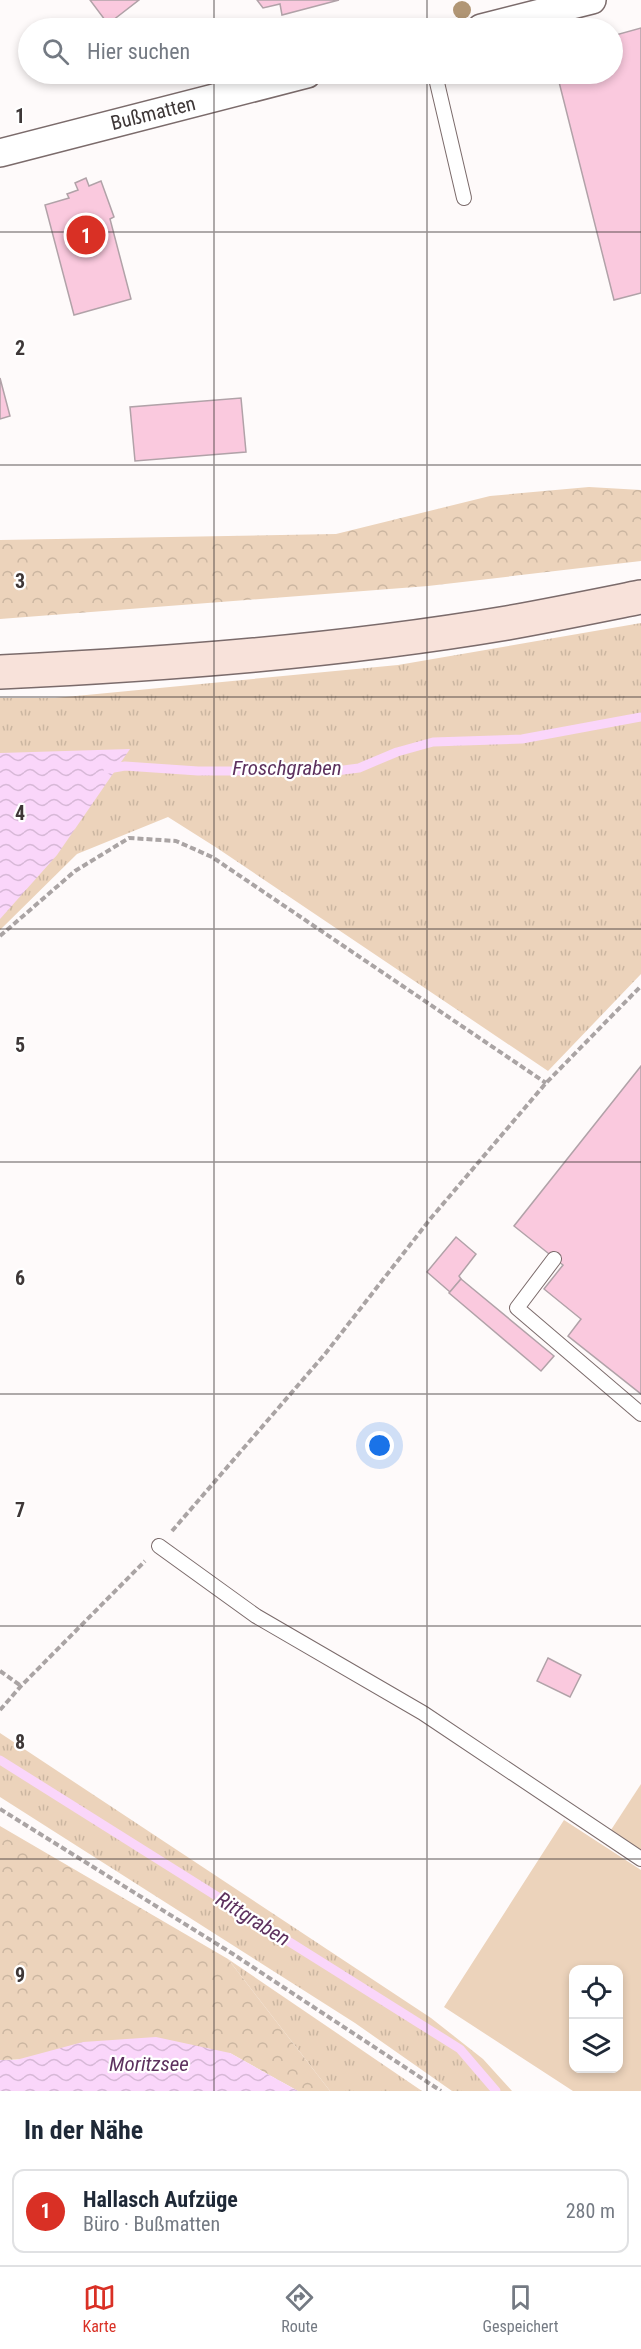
<!DOCTYPE html>
<html lang="de">
<meta charset="utf-8">
<style>
:root{--surface:#fff;--page:#f2f2f3;--text:#1f2937;--muted:#747a83;--line:#e0e1e3;--accent:#d93025}
body{margin:0;font-family:"Roboto Condensed",sans-serif;background:var(--page);color:var(--text)}
.controls{position:absolute;right:18px;bottom:18px;display:grid;overflow:hidden;border-radius:12px;box-shadow:0 3px 9px #0003}
.controls button{width:54px;height:54px;display:grid;place-items:center;padding:0;border:0;border-bottom:2px solid var(--line);background:var(--surface);color:var(--text);font:30px sans-serif}
.you{position:absolute;left:380px;top:1446px;width:21px;height:21px;margin:-15px;border:4px solid #fff;border-radius:50%;background:#1a73e8;box-shadow:0 0 0 9px #1a73e833}
.badge{display:grid;place-items:center;width:39px;height:39px;border-radius:50%;background:var(--accent);color:#fff;font-size:20px;font-weight:700}
.pin{position:absolute;translate:-50% -50%;border:3px solid #fff;box-shadow:0 2px 6px #0006}
.list{margin:0;padding:0;list-style:none}
h2{display:flex;justify-content:space-between;align-items:center;height:78px;margin:0;padding:0 24px;font-size:26px}
h2 small{font-size:20px;font-weight:400;color:var(--muted)}
.list li{display:grid;grid-template-columns:39px 1fr auto;gap:18px;align-items:center;box-sizing:border-box;height:84px;margin:0 12px 12px;padding:0 12px;border:2px solid var(--line);border-radius:12px}
.list b{display:block;font-size:22px;white-space:nowrap}
.list p{margin:0;font-size:20px;white-space:nowrap;color:var(--muted)}
.list em{font-size:20px;font-style:normal;color:var(--muted)}
.icon{flex:none;width:33px;height:33px;fill:none;stroke:currentColor;stroke-width:2;stroke-linecap:round;stroke-linejoin:round}
.map{position:relative;flex:none;width:641px;height:2091px;overflow:hidden}
.search{position:absolute;background:var(--surface);box-shadow:0 3px 9px #0003;left:18px;right:18px;top:18px;height:66px;display:flex;align-items:center;gap:15px;box-sizing:border-box;padding:0 21px;border-radius:33px;color:var(--muted);font-size:22px}
.sheet{height:174px;background:var(--surface)}
nav{display:flex;justify-content:space-around;align-items:center;box-sizing:border-box;height:84px;border-top:2px solid var(--line);background:var(--surface);font-size:16px;color:var(--muted)}
nav a{display:grid;justify-items:center;gap:3px}
nav .on{color:var(--accent)}
.map>svg:first-child{display:block}
</style>
<div class="map">
<svg width="641" height="2091" viewBox="0 0 641 2091">
<defs>
<pattern id="grass-tufts" width="24" height="20" patternUnits="userSpaceOnUse" patternTransform="scale(1.5)"><rect width="24" height="20" fill="#ecd3bb"/><path d="M3 7l-1-3M5 7V3M7 7l1-3M15 17l-1-3M17 17v-4M19 17l1-3" fill="none" stroke="#cbb6a1"/></pattern>
<pattern id="forest-crowns" width="20" height="18" patternUnits="userSpaceOnUse" patternTransform="scale(1.5)"><rect width="20" height="18" fill="#ecd3bb"/><path d="M2 6a3 3 0 1 1 6 0M12 15a3 3 0 1 1 6 0" fill="none" stroke="#cbb6a1"/></pattern>
<pattern id="water-waves" width="16" height="10" patternUnits="userSpaceOnUse" patternTransform="scale(1.5)"><rect width="16" height="10" fill="#fad6fa"/><path d="M0 5q4-4 8 0t8 0" fill="none" stroke="#d7b8d7"/></pattern>
</defs>
<rect width="100%" height="100%" fill="#fefafa"/>
<g fill="url(#grass-tufts)">
<path d="M641,623v351l-93,97 -331,-223 -49,-31 -91,37 -77,76v-232h55l343,-33z"/>
<path d="M0,1733l431,285 52,41 29,32h-60l-97,-68 -355,-226z"/>
<path d="M228,1959l194,132h-92z"/>
</g>
<g fill="url(#forest-crowns)">
<path d="M589,487l52,3v71l-213,25 -428,33v-79l336,-6 154,-38z"/>
<path d="M0,1826l228,133 102,132h-32l-68,-38 -230,7z"/>
</g>
<g fill="#ecd3bb" fill-rule="evenodd">
<path d="M641,1784v66l-30,-20z"/>
<path d="M564,1820l77,50v221h-68l-129,-84zM574,1970h44v98h-44z"/>
</g>
<g fill="url(#water-waves)">
<path d="M130,749l-73,106 -57,64v-166z"/>
<path d="M156,2037l74,16 68,38h-298v-31h16l67,-18z"/>
</g>
<g fill="none" stroke-linecap="round" stroke-linejoin="round">
<g stroke="#fad6fa" stroke-width="9">
<path d="M108,769l17,-3 73,5h138l23,-3 38,-16 36,-10 89,-3 119,-22"/>
<path d="M0,1760l460,289 36,42"/>
</g>
</g>
<g fill="#fac9de" stroke="#b1a2a8" stroke-width="1.5">
<path d="M90,0h49l-31,24z"/>
<path d="M257,0h82l-57,15 -2,-11 -17,4z"/>
<path d="M641,28v265l-27,7 -57,-226h55v-38z"/>
<path d="M86,178l3,8 12,-5 13,36 -4,2 21,80 -57,16 -29,-110 24,-7 -2,-4 11,-4 -3,-7z"/>
<path d="M0,378l10,38 -10,3z"/>
<path d="M241,398l5,54 -111,9 -5,-54z"/>
<path d="M641,1066v328l-73,-58 13,-17 -37,-30 19,-24 -49,-39z"/>
<path d="M456,1237l20,17 -17,22 2,3 -11,13 -23,-20z"/>
<path d="M461,1279l93,77 -13,15 -92,-78z"/>
<path d="M548,1658l33,17 -11,22 -33,-16z"/>
</g>
<g fill="none" stroke-linecap="round" stroke-linejoin="round">
<defs>
<g id="service">
<path d="M435,74l29,124"/>
<path d="M554,1259l-37,49 124,106"/>
<path d="M159,1546l97,70 167,97 218,146"/>
</g>
<g id="minor">
<path d="M481,28l111,-28"/>
<path d="M0,153l307,-79"/>
</g>
<path id="secondary" d="M0,672c169,-8 340,-21 507,-49 45,-8 89,-17 134,-26"/>
</defs>
<use href="#service" stroke="#7b6b6b" stroke-width="16"/>
<use href="#minor" stroke="#7b6b6b" stroke-width="30"/>
<use href="#secondary" stroke="#7b6b6b" stroke-width="36"/>
<g stroke="#aaa4a4" stroke-width="4" stroke-dasharray="6 3" stroke-linecap="butt">
<path d="M0,936l75,-65 54,-33 47,3 36,16 334,226"/>
<path d="M172,1531l153,-177 106,-136 115,-135 95,-97"/>
<path d="M0,1671l21,15"/>
<path d="M0,1710l21,-24 124,-125"/>
<path d="M0,1809l233,145 208,137"/>
</g>
<use href="#service" stroke="#fff" stroke-width="14"/>
<use href="#minor" stroke="#fff" stroke-width="27"/>
<use href="#secondary" stroke="#f8e2da" stroke-width="33"/>
</g>
<circle fill="#b19675" cx="462" cy="10" r="9"/>
<path fill="none" stroke="#3e3737" stroke-width="1.5" stroke-opacity="0.55" d="M214,0v28M427,0v28M214,74v2017M427,74v2017M0,232h641M0,465h641M0,697h641M0,929h641M0,1162h641M0,1394h641M0,1626h641M0,1859h641"/>
<g text-anchor="middle" dominant-baseline="central" stroke-width="4.5" stroke-linejoin="round" paint-order="stroke">
<g font-size="20" fill="#3e3737" stroke="#fff">
<text transform="translate(153 113) rotate(-14)">Bußmatten</text>
</g>
<g font-size="21" font-style="italic" fill="#5d315e" stroke="#fff">
<text x="287" y="768">Froschgraben</text>
<text transform="translate(253 1919) rotate(32)">Rittgraben</text>
<text x="149" y="2064">Moritzsee</text>
</g>
</g>
<g font-size="20" text-anchor="middle" font-weight="bold" fill="#3e3737" stroke="#fff" stroke-width="4.5" stroke-linejoin="round" paint-order="stroke">
<text x="20" y="123">1</text>
<text x="20" y="355">2</text>
<text x="20" y="588">3</text>
<text x="20" y="820">4</text>
<text x="20" y="1052">5</text>
<text x="20" y="1285">6</text>
<text x="20" y="1517">7</text>
<text x="20" y="1749">8</text>
<text x="20" y="1982">9</text>
</g>
</svg>
<div class="controls">
<button><svg class="icon" aria-label="locate" viewBox="0 0 24 24"><circle cx="12" cy="12" r="6"/><path d="M12 2v4M12 18v4M2 12h4M18 12h4"/></svg></button>
<button><svg class="icon" aria-label="layers" viewBox="0 0 24 24"><path d="M12 4l9 5-9 5-9-5zM3 14l9 5 9-5"/></svg></button>
</div>
<div class="you"></div>
<div class="pin badge" style="left:86px;top:235px">1</div>
<div class="search"><svg class="icon" aria-label="search" viewBox="0 0 24 24"><circle cx="10" cy="10" r="6"/><path d="M15 15l6 6"/></svg>Hier suchen</div>
</div>
<section class="sheet">
<h2>In der Nähe<small></small></h2>
<ul class="list">
<li><span class="badge">1</span><div><b>Hallasch Aufzüge</b><p>Büro · Bußmatten</p></div><em>280 m</em></li>
</ul>
</section>
<nav>
<a class="on"><svg class="icon" aria-label="map" viewBox="0 0 24 24"><path d="M3 6l6-2 6 2 6-2v14l-6 2-6-2-6 2zM9 4v14M15 6v14"/></svg>Karte</a>
<a><svg class="icon" aria-label="directions" viewBox="0 0 24 24"><path d="M12 3l9 9-9 9-9-9zM9 14v-3h6M13 9l2 2-2 2"/></svg>Route</a>
<a><svg class="icon" aria-label="saved" viewBox="0 0 24 24"><path d="M7 4h10v16l-5-4-5 4z"/></svg>Gespeichert</a>
</nav>
